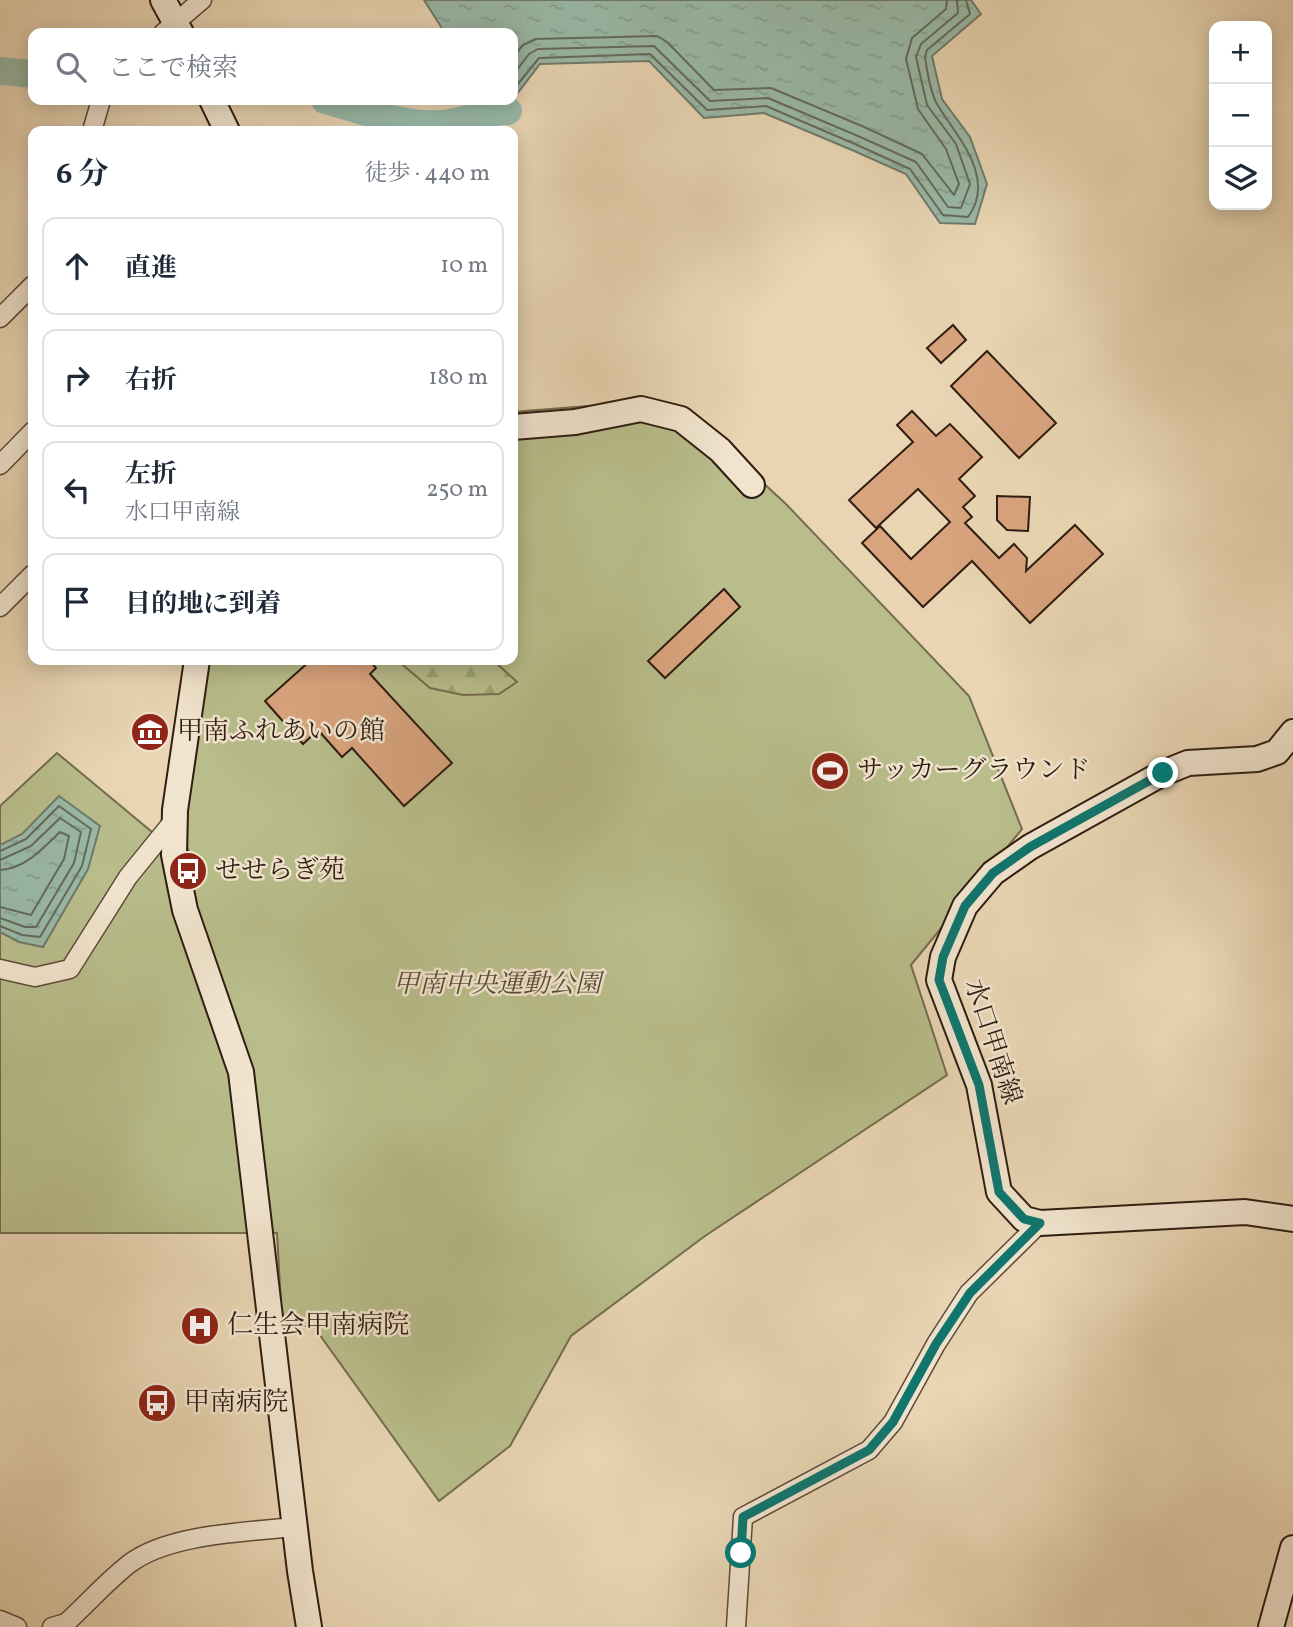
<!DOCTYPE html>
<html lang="ja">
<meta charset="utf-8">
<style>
:root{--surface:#fff;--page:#f2f2f3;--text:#1f2937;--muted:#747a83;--line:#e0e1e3}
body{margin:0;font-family:Vollkorn,"Noto Serif JP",serif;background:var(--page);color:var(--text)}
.controls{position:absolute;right:21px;top:21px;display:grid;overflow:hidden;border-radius:14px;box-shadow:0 4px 18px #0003}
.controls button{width:63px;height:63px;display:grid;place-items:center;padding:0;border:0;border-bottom:2px solid var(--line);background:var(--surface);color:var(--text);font:35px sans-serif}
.stop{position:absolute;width:21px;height:21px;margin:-16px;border:5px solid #0f766e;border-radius:50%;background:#fff}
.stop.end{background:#0f766e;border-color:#fff;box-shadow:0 2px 7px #0008}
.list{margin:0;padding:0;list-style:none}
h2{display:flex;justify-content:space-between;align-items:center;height:91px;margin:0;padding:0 28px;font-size:30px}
h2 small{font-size:23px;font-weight:400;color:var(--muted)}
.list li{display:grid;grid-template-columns:46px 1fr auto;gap:21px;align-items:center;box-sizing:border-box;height:98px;margin:0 14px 14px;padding:0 14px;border:2px solid var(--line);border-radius:14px}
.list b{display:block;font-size:26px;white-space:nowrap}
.list p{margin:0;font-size:23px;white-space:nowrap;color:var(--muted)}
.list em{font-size:23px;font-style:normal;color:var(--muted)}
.icon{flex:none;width:38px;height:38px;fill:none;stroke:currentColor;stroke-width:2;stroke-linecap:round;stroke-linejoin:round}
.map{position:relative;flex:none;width:1293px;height:1627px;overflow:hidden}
.search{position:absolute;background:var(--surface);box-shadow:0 4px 18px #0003;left:28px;top:28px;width:490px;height:77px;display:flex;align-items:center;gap:18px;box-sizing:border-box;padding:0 24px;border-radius:14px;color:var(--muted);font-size:26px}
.panel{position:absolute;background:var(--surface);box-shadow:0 4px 18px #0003;left:28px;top:126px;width:490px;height:539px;border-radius:14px}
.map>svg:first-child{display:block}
</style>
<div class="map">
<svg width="1293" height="1627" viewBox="0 0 1293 1627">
<defs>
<pattern id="forest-firs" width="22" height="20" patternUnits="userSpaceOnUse" patternTransform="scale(1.75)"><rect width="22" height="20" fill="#b8bd8b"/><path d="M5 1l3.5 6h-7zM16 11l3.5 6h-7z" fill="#9ea277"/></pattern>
<pattern id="water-ripples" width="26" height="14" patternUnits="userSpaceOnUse" patternTransform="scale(1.75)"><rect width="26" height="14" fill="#99b9a7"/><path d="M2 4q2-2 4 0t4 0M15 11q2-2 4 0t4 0" fill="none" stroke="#849e8f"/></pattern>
</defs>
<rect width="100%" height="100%" fill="#e9d5b3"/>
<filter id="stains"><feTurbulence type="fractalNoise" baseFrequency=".00286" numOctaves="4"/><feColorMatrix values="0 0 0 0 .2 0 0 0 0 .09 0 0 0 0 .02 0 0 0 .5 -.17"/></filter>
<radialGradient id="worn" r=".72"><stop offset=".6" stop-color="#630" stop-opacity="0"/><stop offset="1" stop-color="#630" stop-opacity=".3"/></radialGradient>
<path fill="#b8bd8b" stroke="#746c4e" stroke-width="2" d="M626,403l122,66 38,35 183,192 53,133 -111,136 36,110 -242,161 -134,100 -61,110 -71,55 -125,-174 -32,-4 -5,-90h-277v-427l57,-53 136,113 -11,-36 24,-170h307v-248z"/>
<path fill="url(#forest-firs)" stroke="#746c4e" stroke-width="2" d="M397,660h96l24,22 -18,12 -36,1 -33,-7z"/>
<g fill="url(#water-ripples)" stroke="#6f7a6b" stroke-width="2">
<path d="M424,0h547l10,14 -49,42 10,43 28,38 17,47 -12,40 -35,-1 -34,-49 -54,-24 -88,-37 -60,5 -55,-57 -109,3 -27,35v-66h-68z"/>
<path d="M59,796l41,30 -12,43 -45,78 -24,-5 -19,-10v-87l22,-11z"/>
</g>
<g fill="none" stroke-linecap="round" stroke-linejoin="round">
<g stroke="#646a5c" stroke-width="2">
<path d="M513,57l10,-12 13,-6 121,-3 10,6 47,48 57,-2 91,38 60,28 32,41 5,-11 -13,-35 -28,-40 -12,-50 6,-21 34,-29 1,-9"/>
<path d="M513,75l16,-21 9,-5 116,-3 56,55 58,-3 90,38 58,26 32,45 13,1 9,-24 -14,-40 -29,-39 -11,-48 5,-13 37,-31 -1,-13"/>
<path d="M513,90l26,-32 111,-4 57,56 59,-4 89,38 55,25 33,46 25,2c29,-39 -11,-80 -31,-113 -7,-12 -10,-33 -12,-47l2,-7 43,-36 -4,-14"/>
<path d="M0,851l26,-12 33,-33 32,23 -9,37 -42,71 -18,-2 -22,-9"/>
<path d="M0,860l31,-14 29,-28 21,14 -7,31 -38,64h-11l-25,-9"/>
<path d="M0,870c25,-1 43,-22 60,-38l9,4 -5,23 -33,56 -31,-8"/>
</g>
<g stroke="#99b9a7" stroke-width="28">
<path d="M0,71l33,3"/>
<path d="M325,100c38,10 83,29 124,23 20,-2 38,-13 59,-12"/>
</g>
</g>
<g fill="#d8a47d" stroke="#2f1c10" stroke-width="2">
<path d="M953,325l13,15 -25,23 -14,-15z"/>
<path d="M987,351l69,72 -37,35 -68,-72z"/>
<path d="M912,411l24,25 14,-12 32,33 -23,22 16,17 -12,11 9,10 -7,6 34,35 15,-14 13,14 -1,13 49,-46 28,29 -73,69 -58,-62 -49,46 -61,-64 18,-17 31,33 39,-37 -32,-33 -42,39 -27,-28 64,-58 -16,-17z"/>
<path d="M997,496l33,1 -2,34 -21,-1 -10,-10z"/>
<path d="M724,589l16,18 -75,71 -17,-17z"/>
<path d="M311,660h58l7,8 -6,6 82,89 -48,43 -52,-58 -10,9 -24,-27 -15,14 -38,-43z"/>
</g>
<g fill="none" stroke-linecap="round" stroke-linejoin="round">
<defs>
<g id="street">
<path d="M163,33l39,-33"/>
<path d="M92,131l9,-31"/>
<path d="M0,318l33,-33"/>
<path d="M0,465l33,-34"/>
<path d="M0,607l33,-33"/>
<path d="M0,969l35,8 35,-8 58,-92 47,-58"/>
<path d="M0,1620l17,7"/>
<path d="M52,1627l14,-4c21,-19 40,-41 63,-59 39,-30 117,-32 165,-37"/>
<path d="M736,1627l7,-110 126,-67 24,-28 43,-78 33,-51 71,-70"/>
</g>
<g id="secondary">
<path d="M163,0l18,33"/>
<path d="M212,100l15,31"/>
<path d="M513,427l62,-5 66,-13 40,10 39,31 32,35"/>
<path d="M197,660l-22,150 -1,45 11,55 56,162 59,499 9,56"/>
<path d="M1293,732l-16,20 -20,7 -69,4 -25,10 -133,74 -37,26 -28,33 -22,51 -4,23 40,105 20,107 25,27 16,4 205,-11 48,7"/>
<path d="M1271,1627l22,-79"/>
</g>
</defs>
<use href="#street" stroke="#5e4a39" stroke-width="21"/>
<use href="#secondary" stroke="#2f1c10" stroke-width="28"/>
<use href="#street" stroke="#f1e4ce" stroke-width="18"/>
<use href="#secondary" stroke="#f1e4ce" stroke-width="24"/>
</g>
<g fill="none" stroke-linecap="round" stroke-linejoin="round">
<path stroke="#0f766e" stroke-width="9" d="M741,1553l2,-36 126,-67 24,-28 43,-78 34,-51 70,-70 -16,-4 -25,-27 -20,-107 -40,-105 4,-23 22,-51 28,-33 37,-26 133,-74"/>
</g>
<defs>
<symbol id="museum-disc" viewBox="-11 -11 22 22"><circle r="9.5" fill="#8f2418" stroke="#f1e4ce"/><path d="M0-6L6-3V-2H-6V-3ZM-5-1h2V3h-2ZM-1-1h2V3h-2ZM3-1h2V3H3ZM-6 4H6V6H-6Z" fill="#fff"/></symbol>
<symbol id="stadium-disc" viewBox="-11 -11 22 22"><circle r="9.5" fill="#8f2418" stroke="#f1e4ce"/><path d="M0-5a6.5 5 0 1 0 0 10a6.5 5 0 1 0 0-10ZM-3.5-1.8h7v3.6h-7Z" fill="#fff"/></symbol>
<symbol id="bus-disc" viewBox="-11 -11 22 22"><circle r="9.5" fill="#8f2418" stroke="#f1e4ce"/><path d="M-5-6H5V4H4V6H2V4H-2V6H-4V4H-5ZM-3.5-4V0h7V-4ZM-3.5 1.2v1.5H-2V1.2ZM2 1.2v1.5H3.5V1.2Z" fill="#fff"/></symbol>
<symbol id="hospital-disc" viewBox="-11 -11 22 22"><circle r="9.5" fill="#8f2418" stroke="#f1e4ce"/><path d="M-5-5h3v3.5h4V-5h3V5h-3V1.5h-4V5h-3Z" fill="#fff"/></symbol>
</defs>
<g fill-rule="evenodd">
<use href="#museum-disc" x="128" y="710" width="44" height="44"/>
<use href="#stadium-disc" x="808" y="749" width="44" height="44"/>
<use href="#bus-disc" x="166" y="849" width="44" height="44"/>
<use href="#hospital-disc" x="178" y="1304" width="44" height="44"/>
<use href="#bus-disc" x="135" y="1381" width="44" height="44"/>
</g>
<g text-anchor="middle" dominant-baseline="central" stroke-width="5" stroke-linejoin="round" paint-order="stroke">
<g font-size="26" fill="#2f1c10" stroke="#f1e4ce" text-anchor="start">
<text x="177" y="732">甲南ふれあいの館</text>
<text x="857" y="771">サッカーグラウンド</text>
<text x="215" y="871">せせらぎ苑</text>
<text x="227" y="1326">仁生会甲南病院</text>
<text x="184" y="1403">甲南病院</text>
</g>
<g font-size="26" font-style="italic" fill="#584c35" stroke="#f1e4ce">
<text x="497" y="985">甲南中央運動公園</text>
</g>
<g font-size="26" fill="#2f1c10" stroke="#f1e4ce">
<text transform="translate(992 1042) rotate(72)">水口甲南線</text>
</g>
</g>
<rect width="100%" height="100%" filter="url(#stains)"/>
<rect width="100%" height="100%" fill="url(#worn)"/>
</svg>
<div class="controls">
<button>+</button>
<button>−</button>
<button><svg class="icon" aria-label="layers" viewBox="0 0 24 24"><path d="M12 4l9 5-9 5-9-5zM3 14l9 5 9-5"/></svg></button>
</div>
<div class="stop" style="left:741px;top:1553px"></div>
<div class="stop end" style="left:1163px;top:773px"></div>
<div class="search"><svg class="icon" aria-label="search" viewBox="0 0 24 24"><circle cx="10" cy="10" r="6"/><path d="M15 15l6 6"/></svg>ここで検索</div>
<section class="panel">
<h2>6 分<small>徒歩 · 440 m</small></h2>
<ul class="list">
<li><svg class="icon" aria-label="ahead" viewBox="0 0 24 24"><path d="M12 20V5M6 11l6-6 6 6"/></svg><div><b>直進</b></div><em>10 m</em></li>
<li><svg class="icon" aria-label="right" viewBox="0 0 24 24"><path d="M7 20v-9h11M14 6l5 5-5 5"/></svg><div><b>右折</b></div><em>180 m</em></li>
<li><svg class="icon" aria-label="left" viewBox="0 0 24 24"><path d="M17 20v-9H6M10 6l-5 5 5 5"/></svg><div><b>左折</b><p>水口甲南線</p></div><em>250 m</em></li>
<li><svg class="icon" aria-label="arrive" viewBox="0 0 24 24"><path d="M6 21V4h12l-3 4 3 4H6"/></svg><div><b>目的地に到着</b></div></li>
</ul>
</section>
</div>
